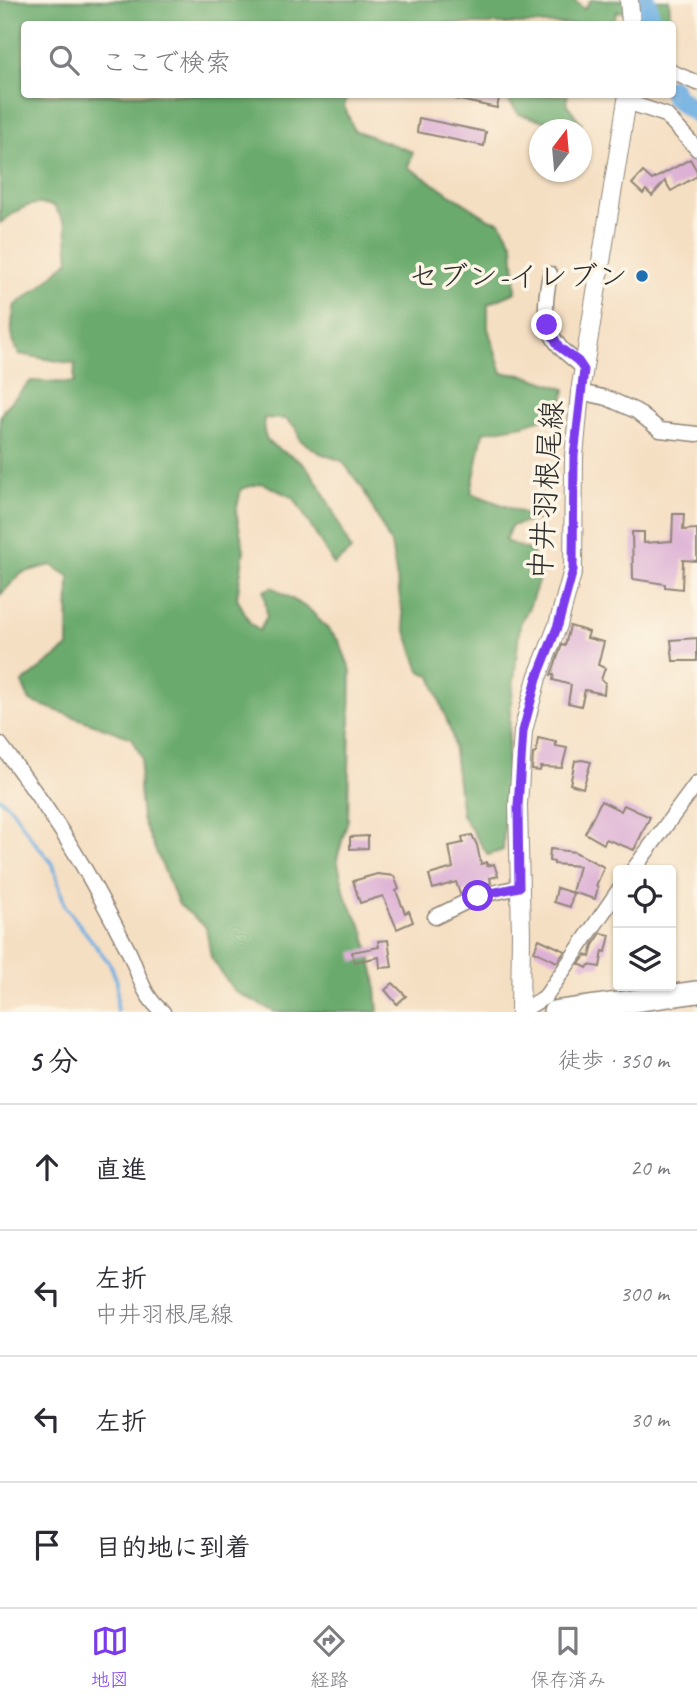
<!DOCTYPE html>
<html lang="ja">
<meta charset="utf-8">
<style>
:root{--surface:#fff;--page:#f2f2f3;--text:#2b2b33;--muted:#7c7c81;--line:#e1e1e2;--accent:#7c3aed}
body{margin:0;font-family:Caveat,"Klee One",sans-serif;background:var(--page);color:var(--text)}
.controls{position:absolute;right:21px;bottom:21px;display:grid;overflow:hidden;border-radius:7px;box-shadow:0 2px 5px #0004}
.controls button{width:63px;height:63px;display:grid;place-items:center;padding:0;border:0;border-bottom:2px solid var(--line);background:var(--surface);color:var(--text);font:35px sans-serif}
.compass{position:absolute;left:529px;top:119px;width:63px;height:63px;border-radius:50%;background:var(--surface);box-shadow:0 2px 5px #0004;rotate:16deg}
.stop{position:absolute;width:21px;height:21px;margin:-16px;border:5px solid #7c3aed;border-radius:50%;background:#fff}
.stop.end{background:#7c3aed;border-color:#fff;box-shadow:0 2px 7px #0008}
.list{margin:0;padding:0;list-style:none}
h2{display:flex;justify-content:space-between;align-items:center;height:91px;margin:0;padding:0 28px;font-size:30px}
h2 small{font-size:23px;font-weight:400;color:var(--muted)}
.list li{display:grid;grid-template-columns:46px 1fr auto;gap:21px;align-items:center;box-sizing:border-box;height:126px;padding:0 28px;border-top:2px solid var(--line)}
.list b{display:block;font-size:26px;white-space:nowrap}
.list p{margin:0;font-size:23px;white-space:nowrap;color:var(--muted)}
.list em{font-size:23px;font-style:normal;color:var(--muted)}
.icon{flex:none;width:38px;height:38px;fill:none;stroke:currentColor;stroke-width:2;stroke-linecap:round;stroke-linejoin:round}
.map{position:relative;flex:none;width:697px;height:1012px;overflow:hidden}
.search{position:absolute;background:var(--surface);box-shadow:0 2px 5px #0004;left:21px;right:21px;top:21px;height:77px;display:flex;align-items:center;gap:18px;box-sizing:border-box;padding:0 24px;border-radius:7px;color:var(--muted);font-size:26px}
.sheet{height:595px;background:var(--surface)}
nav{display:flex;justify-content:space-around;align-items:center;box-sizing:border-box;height:98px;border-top:2px solid var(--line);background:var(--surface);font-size:19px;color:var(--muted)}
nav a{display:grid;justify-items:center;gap:4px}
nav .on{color:var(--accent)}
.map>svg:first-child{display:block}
</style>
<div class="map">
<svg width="697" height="1012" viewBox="0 0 697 1012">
<rect width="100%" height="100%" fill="#fcf5e5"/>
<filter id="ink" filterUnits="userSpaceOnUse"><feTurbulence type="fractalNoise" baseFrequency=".0143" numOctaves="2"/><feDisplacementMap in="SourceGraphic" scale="14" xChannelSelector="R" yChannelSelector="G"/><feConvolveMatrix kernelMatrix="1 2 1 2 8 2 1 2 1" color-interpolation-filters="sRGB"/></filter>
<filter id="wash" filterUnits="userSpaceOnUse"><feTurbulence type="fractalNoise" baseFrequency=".00686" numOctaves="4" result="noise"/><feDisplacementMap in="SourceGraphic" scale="28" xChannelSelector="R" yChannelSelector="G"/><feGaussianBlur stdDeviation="1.57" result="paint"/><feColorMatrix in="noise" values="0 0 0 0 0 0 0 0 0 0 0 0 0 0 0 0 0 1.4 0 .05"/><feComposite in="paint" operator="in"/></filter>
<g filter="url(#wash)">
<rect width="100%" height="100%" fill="#f5dfc3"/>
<g fill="#6baa6d" stroke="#4b6a4c" stroke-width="2">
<path d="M0,0h574l10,9 7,-9h78l2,24h-30l-2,-8 -22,-5 -4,13h-589v70l324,1 -4,11 10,24 59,22 -5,15 81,52 11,3 13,22 3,48 -28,12v24l14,45 22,2 41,14 -3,23 -38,13 -41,7 -12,61 68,26 -28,7 -6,15 26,10 11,19 -12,35 -10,19 -10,92 -7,134 -15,5 -26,-40 -10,-80 -21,-59 -11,-5 -15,-43 -14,-84 -28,-55 -21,-28 -22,-8 -20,-13 -4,-12 -10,-9 -22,-1c-4,32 18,29 38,45 17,14 39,66 49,87l-17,15 -40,-67 -32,-15 -21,6 -5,23 8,38 -7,48 13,25 9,8 8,-15 -3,-25 8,-4 38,23 29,31 12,30 -3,148 -11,40 9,39 18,33 11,46 3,35h-103l-41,-21 -23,-34 -5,-30 -27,-22 -37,-86 -3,-31 3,-30 -10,-20 -102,-37 -8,-18 46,-36 1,-71 -18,-11 -29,8 -22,22v-177l4,-9 27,-28 43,2 1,-19 -56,-10c-10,-17 -8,-30 -4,-49l24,-17 30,-28 -3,-35 -12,-19c-25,-6 -34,2 -54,17z"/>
<path d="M504,95h64l-2,8 16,21 -9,5 -54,-15z"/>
</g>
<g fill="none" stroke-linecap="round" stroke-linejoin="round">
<path stroke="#6dafe2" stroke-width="3.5" d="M0,798l12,11 20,30 21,25 12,42 45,58 7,17v31"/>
<g stroke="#6dafe2" stroke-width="21">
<path d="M646,0l5,24"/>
<path d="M672,89l2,7 23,17"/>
</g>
</g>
<g id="blocks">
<g fill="#ddb1d6">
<path d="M456,94h44l-3,14 -42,-9z"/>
<path d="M419,118l67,14 -2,14 -67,-14z"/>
<path d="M690,159l7,12v5l-26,15 -6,-10 -13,15 -6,-6 -3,4 -11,-10 11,-12 9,8z"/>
<path d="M673,514h11l-1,16 14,-1v32l-14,-1 -1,29 -17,-2v-3l-32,-5 -1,-47h12v11l28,-2z"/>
<path d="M570,626l19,6 -2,6 17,4 -6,23 7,3 -4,12 4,2 -1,12 -19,-4 -4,16 -13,-3 3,-18 -18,-5 1,-5h-3l11,-30 3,1z"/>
<path d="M697,638v23h-24l-2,-21z"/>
<path d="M538,738l18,4v4l11,2 -5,20 -21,-1 -1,4 -8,-1 1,-16 3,-1z"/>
<path d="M582,760l9,2 -8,26 -13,-4 5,-23z"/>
<path d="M601,801l20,10 3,-6 26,12 -16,33 -28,-11 -2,5 -19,-11z"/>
<path d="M472,835l5,10 4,19 6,-2v4l7,-2 4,12 -8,2 1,5 -17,4 -14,7 -4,-12 -23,7 -4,-14 24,-7 -4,-22 14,-3 -1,-6z"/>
<path d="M368,836v12l-18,1v-12z"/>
<path d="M550,849l25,3 29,15 -8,19 2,1 -3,12 -23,-7 7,-26 -25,-2v-2l-5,-1z"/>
<path d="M377,874l17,2 5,13 -3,2 9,22 4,-2 4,11 -16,7 -14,-33 -23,7 -7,-22z"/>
<path d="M557,888l16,5 -3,14 -16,-5z"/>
<path d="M601,933l9,2 -4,17 -3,-1 -3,16 -11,-2 -2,3 -8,-4 7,-9 4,2 3,-12z"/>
<path d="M539,939l26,12 -8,11 -23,-11z"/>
<path d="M388,940l4,27 -12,1 -1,-11 -25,5 -2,-10 27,-5 -1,-6z"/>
<path d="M393,983l13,13 -9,8 -12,-14z"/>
</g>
</g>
</g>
<g filter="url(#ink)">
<use href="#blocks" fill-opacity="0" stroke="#908577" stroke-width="2"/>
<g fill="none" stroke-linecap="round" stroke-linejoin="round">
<defs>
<g id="minor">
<path d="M672,72l25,11"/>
<path d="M627,102l39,13 31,34"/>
<path d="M550,274c-5,25 -9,51 10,73 7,9 17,13 24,23"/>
<path d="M580,392l27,6 29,13 24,19 37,4"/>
<path d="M0,744c30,40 59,80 84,124 15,26 29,53 43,80 12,23 14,47 36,64"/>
<path d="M633,870l64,-87"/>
<path d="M435,917l43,-21 41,-9"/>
<path d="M520,1012l25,-15 73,-106"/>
</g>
<g id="major">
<path d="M629,0l2,24"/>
<path d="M520,1012l1,-78 -3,-129 5,-74 14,-53 21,-53 15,-55 1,-114 6,-64 48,-298"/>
</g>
<path id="highway" d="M554,1012l143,-20"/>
</defs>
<use href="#minor" stroke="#908577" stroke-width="17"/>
<use href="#major" stroke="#908577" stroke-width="20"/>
<use href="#highway" stroke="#908577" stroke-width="24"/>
<use href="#minor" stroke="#fff" stroke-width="14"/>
<use href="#major" stroke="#fff" stroke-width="18"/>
<use href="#highway" stroke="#fff" stroke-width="21"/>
</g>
</g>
<g fill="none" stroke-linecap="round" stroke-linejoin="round" filter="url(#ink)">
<path stroke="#7c3aed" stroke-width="9" d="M478,896l41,-9 -1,-81 5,-75 14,-53 21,-53 15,-55 1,-114 10,-86 -6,-9 -19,-14 -12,-22"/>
</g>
<circle fill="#1f6fb2" stroke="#fcf5e5" stroke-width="2.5" cx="642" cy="276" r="7"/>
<g text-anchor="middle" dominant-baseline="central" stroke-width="7" stroke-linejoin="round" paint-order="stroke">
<g font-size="30" fill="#2b2b2b" stroke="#fcf5e5" text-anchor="end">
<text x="628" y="276">セブン-イレブン</text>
</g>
<g font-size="30" fill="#2b2b2b" stroke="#fcf5e5">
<text transform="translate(546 490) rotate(-86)">中井羽根尾線</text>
</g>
</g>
</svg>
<div class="controls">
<button><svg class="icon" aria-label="locate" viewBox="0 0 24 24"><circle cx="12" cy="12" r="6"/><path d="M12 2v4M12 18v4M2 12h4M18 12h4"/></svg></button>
<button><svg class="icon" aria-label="layers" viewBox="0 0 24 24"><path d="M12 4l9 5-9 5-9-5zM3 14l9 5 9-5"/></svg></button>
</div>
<svg class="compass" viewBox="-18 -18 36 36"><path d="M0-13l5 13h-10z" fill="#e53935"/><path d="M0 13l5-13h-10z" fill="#7c7c81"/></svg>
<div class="stop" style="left:478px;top:896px"></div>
<div class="stop end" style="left:547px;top:325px"></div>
<div class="search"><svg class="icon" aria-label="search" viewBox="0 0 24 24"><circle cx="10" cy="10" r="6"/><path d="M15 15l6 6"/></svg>ここで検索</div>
</div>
<section class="sheet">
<h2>5 分<small>徒歩 · 350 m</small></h2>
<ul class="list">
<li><svg class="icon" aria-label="ahead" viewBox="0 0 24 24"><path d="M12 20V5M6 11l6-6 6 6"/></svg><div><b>直進</b></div><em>20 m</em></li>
<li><svg class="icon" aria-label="left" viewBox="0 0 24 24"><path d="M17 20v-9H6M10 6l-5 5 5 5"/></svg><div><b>左折</b><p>中井羽根尾線</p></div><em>300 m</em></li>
<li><svg class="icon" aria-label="left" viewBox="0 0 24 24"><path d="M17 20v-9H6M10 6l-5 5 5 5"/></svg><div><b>左折</b></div><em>30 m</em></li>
<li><svg class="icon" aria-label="arrive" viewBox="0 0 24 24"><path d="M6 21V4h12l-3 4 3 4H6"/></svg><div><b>目的地に到着</b></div></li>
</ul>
</section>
<nav>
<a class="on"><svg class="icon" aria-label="map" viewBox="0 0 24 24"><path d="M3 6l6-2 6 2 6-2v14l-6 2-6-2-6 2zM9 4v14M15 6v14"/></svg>地図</a>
<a><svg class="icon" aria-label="directions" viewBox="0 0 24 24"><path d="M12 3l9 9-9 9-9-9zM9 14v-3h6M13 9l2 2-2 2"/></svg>経路</a>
<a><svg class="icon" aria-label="saved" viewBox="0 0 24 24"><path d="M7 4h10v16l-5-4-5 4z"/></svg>保存済み</a>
</nav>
